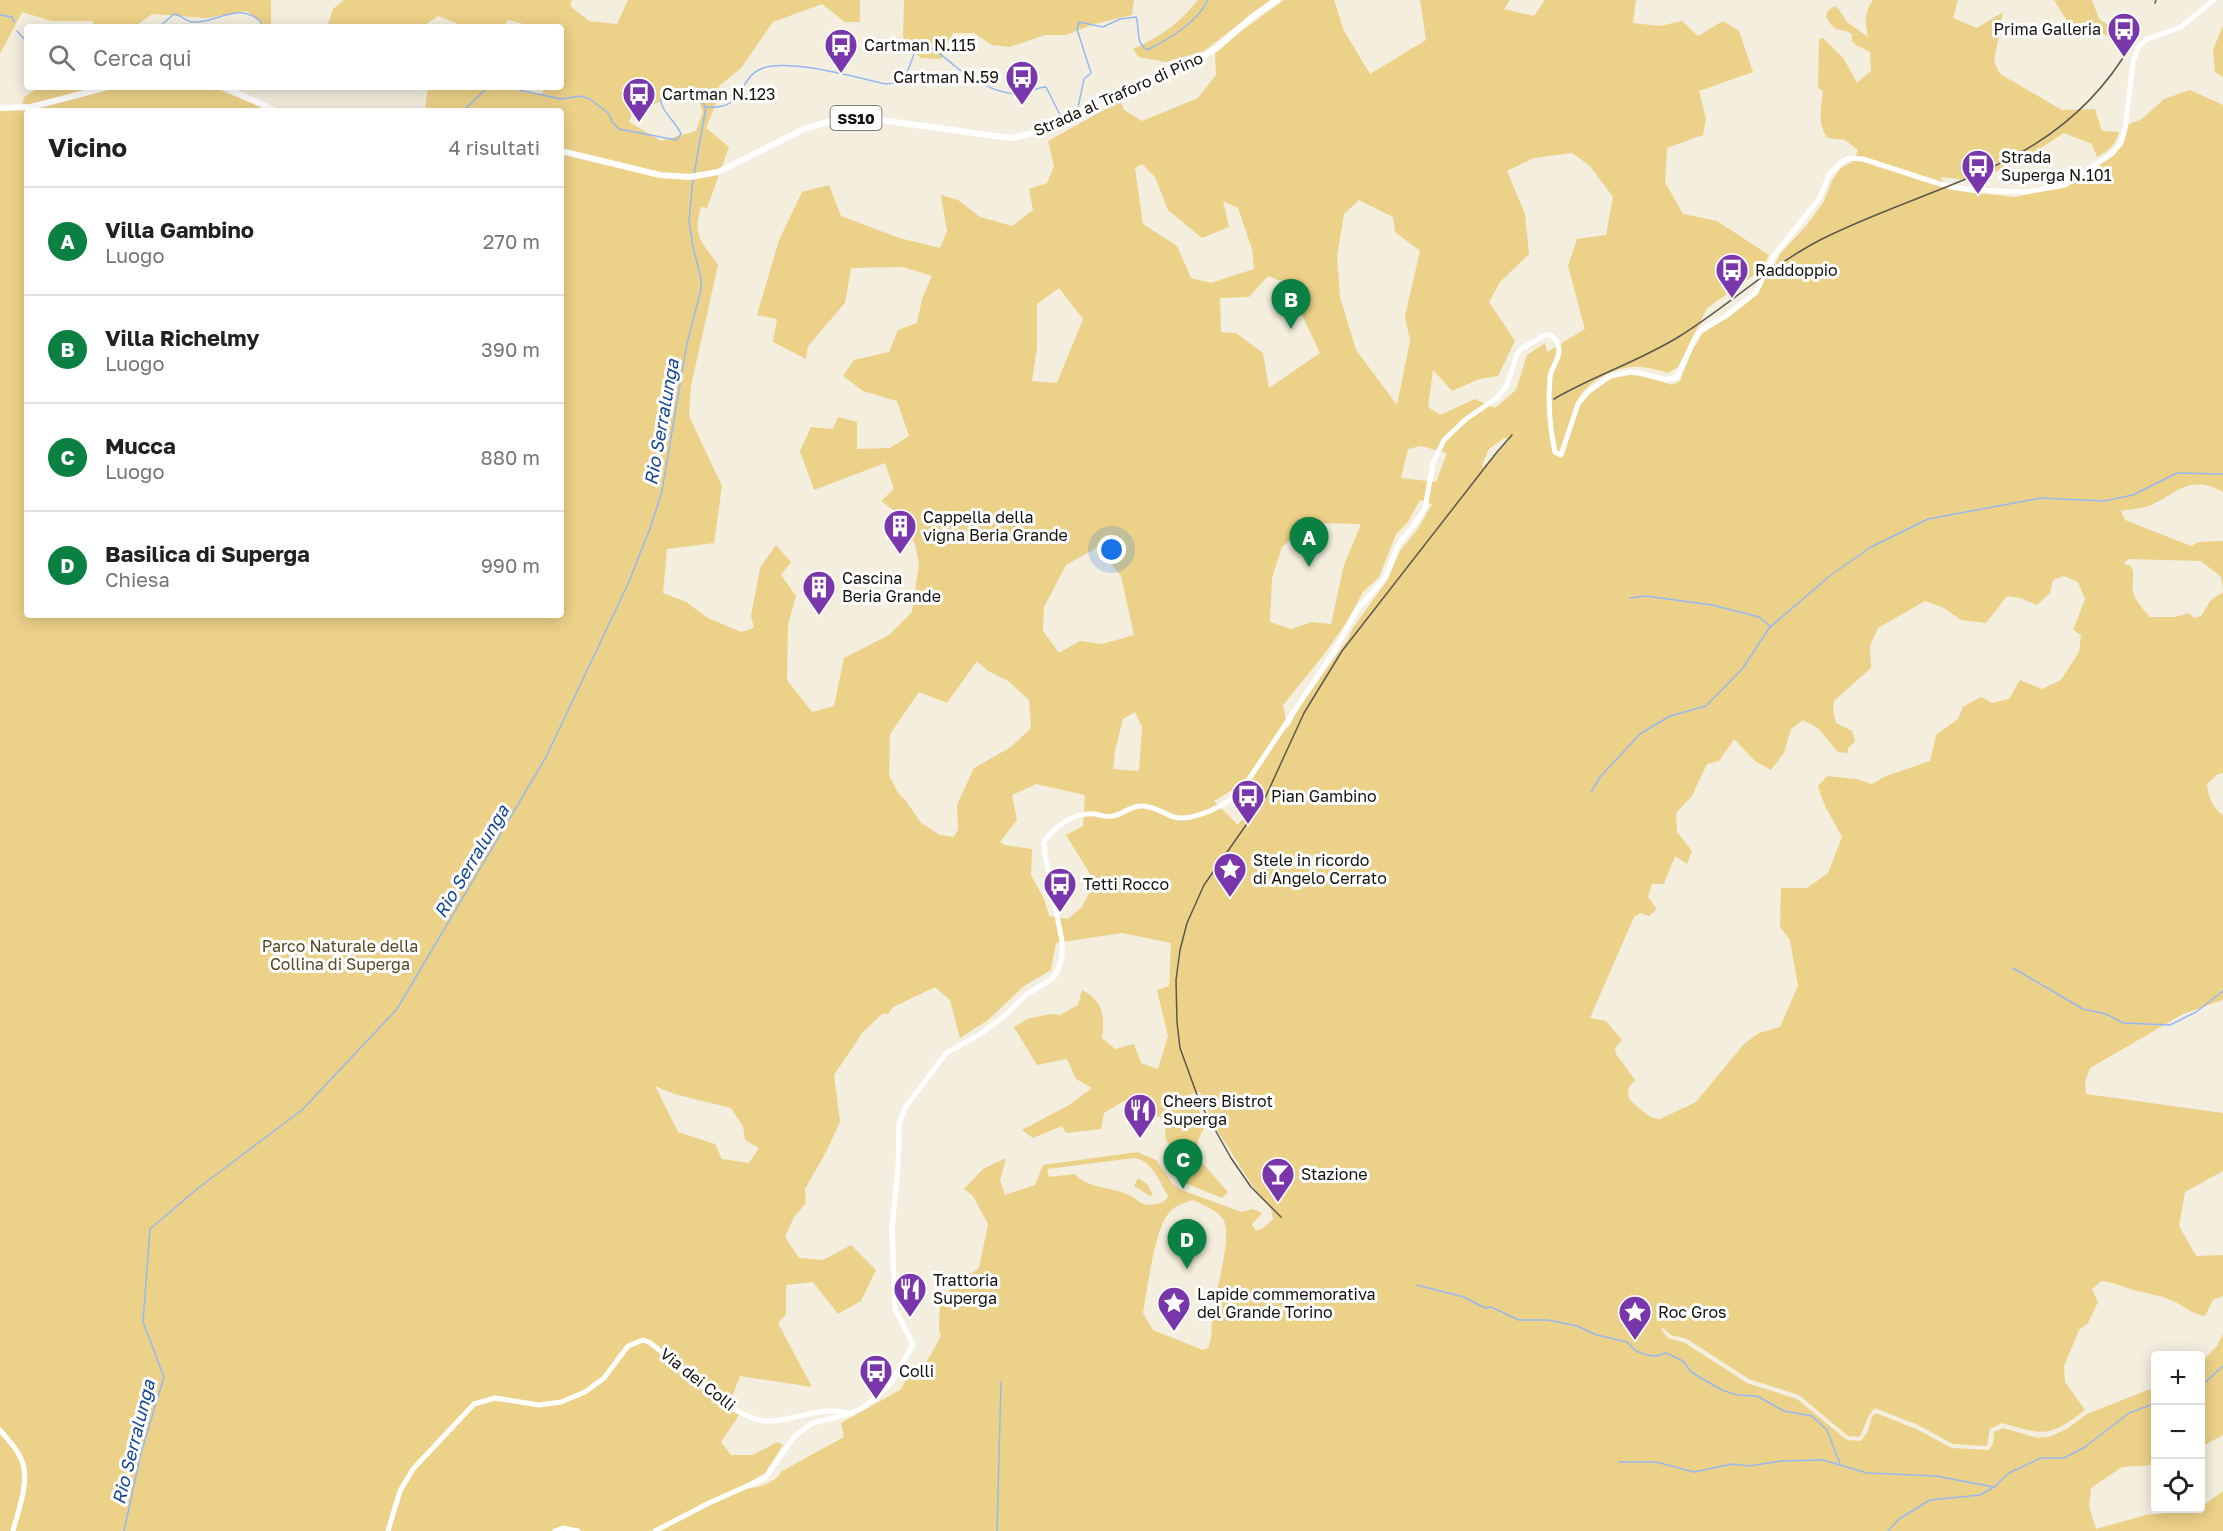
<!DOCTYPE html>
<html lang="it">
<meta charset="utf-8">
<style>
:root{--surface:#fff;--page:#f2f2f2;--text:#202124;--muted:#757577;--line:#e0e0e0;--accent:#0b8043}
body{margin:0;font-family:"Golos Text",sans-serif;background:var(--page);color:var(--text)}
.controls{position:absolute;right:18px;bottom:18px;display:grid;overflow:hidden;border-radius:6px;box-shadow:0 3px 15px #0003}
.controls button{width:54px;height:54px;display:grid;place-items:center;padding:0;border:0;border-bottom:2px solid var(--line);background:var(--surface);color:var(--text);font:30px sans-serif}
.you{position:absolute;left:1112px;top:550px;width:21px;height:21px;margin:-15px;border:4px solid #fff;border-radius:50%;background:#1a73e8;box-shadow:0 0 0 9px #1a73e833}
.badge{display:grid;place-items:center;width:39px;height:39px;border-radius:50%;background:var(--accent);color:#fff;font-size:20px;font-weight:700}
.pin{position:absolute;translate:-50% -50px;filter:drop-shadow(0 2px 3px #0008)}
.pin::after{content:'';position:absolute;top:32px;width:21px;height:18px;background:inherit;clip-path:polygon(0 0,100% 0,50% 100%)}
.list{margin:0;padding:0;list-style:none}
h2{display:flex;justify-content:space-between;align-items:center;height:78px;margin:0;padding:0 24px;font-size:26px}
h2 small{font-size:20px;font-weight:400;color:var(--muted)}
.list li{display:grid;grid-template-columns:39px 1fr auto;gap:18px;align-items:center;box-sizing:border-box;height:108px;padding:0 24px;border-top:2px solid var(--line)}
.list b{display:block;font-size:22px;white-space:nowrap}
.list p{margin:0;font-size:20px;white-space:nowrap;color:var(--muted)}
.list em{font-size:20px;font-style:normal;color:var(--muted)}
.icon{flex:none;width:33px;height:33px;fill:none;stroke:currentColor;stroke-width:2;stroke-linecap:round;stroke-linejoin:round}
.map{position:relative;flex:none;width:2223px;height:1531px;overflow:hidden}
.search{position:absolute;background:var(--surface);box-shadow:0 3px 15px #0003;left:24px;top:24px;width:540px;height:66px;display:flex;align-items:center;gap:15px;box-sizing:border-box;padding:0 21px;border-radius:6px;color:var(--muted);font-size:22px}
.panel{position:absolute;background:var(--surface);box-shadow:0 3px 15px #0003;left:24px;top:108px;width:540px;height:510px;border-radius:6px}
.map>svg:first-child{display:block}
</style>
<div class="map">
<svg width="2223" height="1531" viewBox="0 0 2223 1531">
<rect width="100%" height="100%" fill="#f3eede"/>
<g fill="#ecd188" fill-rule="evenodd">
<path d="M0,0h271v27h-5l-19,-16 -40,7 -55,-4 -18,13h-39l-3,-6h-40l-30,-9 -22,42z"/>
<path d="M344,0h228l-2,6 19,15 28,3 11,-24h232v22h-15l-23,-18 -49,18 -32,46 -22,18 -4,20 -9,22 23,19 -22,61 -6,-1c-9,30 1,34 17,58l-27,121 -2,30 33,70 -8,57 -47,6 -4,44 23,9 22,16 33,14 13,-4 -3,-12 9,-48 16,-23 15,17 -10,13 15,21 -8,28 -1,56 25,32 22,-6 10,-48 45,-23 23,-23 7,-49 -4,-19 -15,-29 -19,-14 13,-12 -9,-26 -71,27 -14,-39 11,-24 22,2 5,-12 19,5v27l33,-1 19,-12 -12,-35 -34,-10 -20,-15 11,-16 35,-8 9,-22 19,-7 5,-24 10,-23 -29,-9 -52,1 -6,35 -37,43 -2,13 -33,-17 4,-23 -20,-4 22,-75 23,-48 27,-7 12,31 58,22 41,10 7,-17 -6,-36 17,5 22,17 32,9 21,-16 -4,-21 18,-6 7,-17 -6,-25 72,-40 4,9 18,11 56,-23 18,-23 -1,-22 25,-21 44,-32h50l10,31 26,43 56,-34 -6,-40h90l-6,9 30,7 11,-16h91l-3,23 27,3 22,-5 16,15 25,-15 16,10 14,41 -54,19 7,28 -3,16 -36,13 -2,34 18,32 34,7 52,34 -9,16 -53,37 -29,59 -10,6c-12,-4 -26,-7 -38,-6 -19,2 -48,18 -54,37 42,-32 44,-36 96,-19l8,-4 12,-30 10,-17 36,-24 20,-16 6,-15 7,-5 9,-20 26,-28 17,-23 10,-24 8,-11 13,-7 4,-11 -13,-10 -17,-2c-11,-13 -7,-31 -5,-47l-5,-3 1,-49 4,-1 21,21 13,24 14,-12 -1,-19 -14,-7 -4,-4v-7c-13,-8 -15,2 -26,-17l1,-5 7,-6 4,2 9,14 21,15c-3,-15 -4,-24 5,-37h85l-5,18 24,10 26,-16 -9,50 6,12 62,36 33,-1 7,22 17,1c-3,13 -11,19 -22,25l-5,-13 -28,-11 -28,18 -59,30 -37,-4 9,13 66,7 53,-12 47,-30 14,-31 13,-5 22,-20 26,-9 33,15v387c-35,-19 -45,2 -74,14 -9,3 -19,3 -28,5l4,9 66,26 8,-4 24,-1v49l-2,-13 -20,-16 -73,-2 -4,5 7,2c5,10 0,15 2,25 1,9 11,19 17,26h25l14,-4 5,5 7,-2 10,-16 12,-8v181l-5,1 -11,10c1,12 6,25 16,31v185l-40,14 -93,54 -5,14 1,12 137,19v58l-38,21 -6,34 17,30 27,-1v41l-10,4 -8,16c-17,-4 -16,-7 -30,-14 -13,-7 -27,-8 -41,-12 -12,-3 -20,-8 -33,-9l-9,8 6,13 -10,21 -9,7 -15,36 1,16 20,28c-36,28 -41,25 -83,13l-12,6 -3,17 -34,-2 -35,-19 -43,-17c-9,8 -9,19 -16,29l-11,-1 -49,-41 -50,-16 -62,-40 -16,-4 -8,-7 -2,1 7,9 17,5 62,40 50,16 50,41 14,1 7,-10 4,-15 4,-3 40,16 36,19 37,2 4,-7 1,-11 9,-4 34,10 12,-1 18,-8 20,-15 68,-27v78l-33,2 -31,21 -2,18 7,23 50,-14 50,-5 4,-2 23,-17v40h-2223v-1420l21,-2 3,-12 16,-10h172l59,24h-244v504h534v-504h-136l3,-24h74l38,8 7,-8h14v-60h-26l-27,-7 -5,7h-37l-28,-11 -16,11h-81l-13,-3 5,-15zM694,87l9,25 -7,19 -35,10 -32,-19 5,-15 16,-1zM1572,153l18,13 23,31 -7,38 -29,4 -9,27 17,63 -38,23 -2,-9 -18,12 -11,35 -21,18 -20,-9 -35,16 -12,-8 5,-37 19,21 27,-12 19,-3 17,-35 -26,-39 11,-20 29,-28 -4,-40 -18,-43 27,-13zM1142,164l13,13 13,33 34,28 27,-11 -6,-26 15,7 14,41 2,20 -43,14 -20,-5 -14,-32 -34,-22 -8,-56zM1359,200l34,17 2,15 25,19 -15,65 5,25 -13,64 -41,-55 -16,-53 -3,-41 7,-42zM1268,276l19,7 33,70 -51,35 -6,-35 -27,-20 -15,-1 -1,-34 29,-1zM1059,288l24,31 -26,64 -25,-2 5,-33v-44zM1504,438l6,1 -27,28 -1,-2 7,-16zM1421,446l26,7 -11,29 -35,-4 7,-29zM1420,500l12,4 -15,26 -17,21 -12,28 -35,49 -5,11 -52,73 -5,12 -4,4 -4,-23 42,-52 21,-30 17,-31 16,-15 17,-43 12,-12zM1312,523l49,1 -17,41 -13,59 -19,-2 -21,7 -21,-7 2,-44 10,-31zM1098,547l23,29 13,59 -32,9 -22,-3 -21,12 -16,-22 1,-24 22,-42zM2064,576l14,6 7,17 -12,31 8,5 -2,17 -18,28 -19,9 -22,-9 -11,19 -17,4 -11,-6 -18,10 -5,12 -22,16 -6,26 -44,15 -14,8 -16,-5 -29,-3 -9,10 7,20 17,31 -14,36 -21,15h-26l-1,39 10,13 8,46 -18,41 -21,6 -15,11 -48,58 -36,17c-12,0 -22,-12 -31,-20l-1,-11 7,-8 -19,-26 -1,-6 7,-8 -16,-19 -16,-3 44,-101 6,-4 9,3 8,-7 -9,-12 4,-13h12l11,-28 12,8 5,-13 -15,-19 -1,-19 16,-17 15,-32 12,-3 15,-22 21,22 16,9 13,-17 7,-24 12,-9 15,8 20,24 10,1v-5l7,-7 -3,-10 -16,-8 -3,-13 1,-9 37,-33 -1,-22 8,-18 47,-27 19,7 17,12 25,3 21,-27 13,2 17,7 13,-12 3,-13zM977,661l11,10 20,10 21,19 2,28 -20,19 -37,21 -17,37 1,24 -4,8 -14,-2 -19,-12 -15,-22 -8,-8 -9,-18 1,-41 29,-42 28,11zM1135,712l7,15 -3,44 -26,-2 2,-18 8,-32zM1036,784l49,11 -2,31 -17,9 29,47 -13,25 -14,12 -19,-3 -5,-17 -13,-24 1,-26 -28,-4 -4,-3 17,-22 -5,-25zM1234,789l22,10 -18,26 -24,-24zM1122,933l49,10 -2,43 -12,4 11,46 -10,33 -17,-6 -7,-19 -19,5 -13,-11c3,-23 1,-37 -20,-48l-4,15 -18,10 -10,-1 -23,5 -13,8 23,38 30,-6 9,20 16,9 -23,17 -47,25 11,8 29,-12 4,7 35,-4 3,-16 20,-12 42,19 -1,17 20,46 37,15 6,-6 -31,-35 1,-17 8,-16 -16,-30 10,-2 17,38 40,63 14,16 2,10 -10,9 -7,3 -4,-7 10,-11 -9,-4 -12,3 -62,-23 -7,-6 -16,-23 -19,-8 -94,13 -8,20 -30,10 -5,-14 6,-23 -23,11 -19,20 9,7 15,28 -9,44 -25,17 -14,17 -1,28 2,6 -15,27 -6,17 -12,-3 -8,13 -59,33 3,14 -62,34c-10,16 -29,17 -46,19l29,-17 18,-28 -6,-3 -24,13h-22l-10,-13 18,-27 -11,-8 12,-31 72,11 -34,-64 8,-9v-29l27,-3 25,32 23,-13 15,-31 -25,-25 -28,15 -24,-2 -14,-21 9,-20 12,-14 -1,-14 21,-37 14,-30 -6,-47 29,-43 19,-18h6l5,-7 42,-20 15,13 10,38 28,-18 36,-34 27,-16 5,-27zM655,1086l19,8 57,14 12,18 2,14 14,8 -10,15 -27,-4 -7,-15 -37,-12zM1134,1158c18,2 26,24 34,38 -3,8 -15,10 -24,8 -6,-2 -11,-8 -17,-10 -17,-7 -40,-6 -52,-20l-26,3 -2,-8zM1193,1200c10,5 30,12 32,24 5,21 -9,65 -12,88 -2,12 0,25 -5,36l-5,2 -50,-20 -10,-17c4,-22 12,-86 26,-100 6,-8 15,-10 24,-13z"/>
<path d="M904,0h230l-2,15 -38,9 -28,11h-21l-35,12 -18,-2 -18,-12h-21l-12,26 -20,-1 -18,-21z"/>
<path d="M1198,0h72l-66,51 -38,11 -28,-5 -5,-8c26,-11 48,-27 65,-49z"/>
<path d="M2054,0h38l7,19 18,12 2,8 -4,2 -31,-19 -13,5z"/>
<path d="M2223,25v52l-8,-5 -2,-22z"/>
<path d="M1138,1178l9,6 6,11 -3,1 -16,-10z"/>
<path d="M2223,1334v101l-22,12v-84l16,-17z"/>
</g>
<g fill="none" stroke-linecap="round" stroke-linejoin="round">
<g stroke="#95b9f2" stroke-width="1.5">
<path d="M0,15l12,2 2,5"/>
<path d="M159,27l15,-13c7,1 12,7 18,8 25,2 46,-22 69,0l-1,5"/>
<path d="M17,31l10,11"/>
<path d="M506,87l55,12 20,-3 9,3 18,14 5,10 6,6 57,11 5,-6c-6,-16 -31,-28 -15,-48l20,11h15l4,10"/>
<path d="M707,107c40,3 30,-30 56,-39 28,-9 92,9 123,16 23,-1 23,-19 30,-36l6,-4c13,4 24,15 34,23 16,13 38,25 59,27 11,1 20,-7 31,-7l16,32"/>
<path d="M463,111l25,-24"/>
<path d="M1077,112l7,-33 7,-6 -14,-44 2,-7 24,5 17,-8 16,-2c4,12 -1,25 11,33 22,-11 50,-27 61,-50"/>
<path d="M694,174l12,-67"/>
<path d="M1630,598l16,-2 66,9 47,12 12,10"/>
<path d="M1591,792l9,-15 40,-43 30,-18 36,-10 37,-38 26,-40 62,-53 40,-28 57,-28 113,-21 63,3 29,-6 44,-22 46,1"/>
<path d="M2013,968l70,41 23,5 17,9 47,2 26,-13 27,-21"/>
<path d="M1417,1285l47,12 21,11 6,-1 28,13h29l29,6 20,9 30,7 9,9 11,4 9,1 10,-3 17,8 8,11 31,18 15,5 20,1 27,15 28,5 15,14 13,34"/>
<path d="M2200,1387l23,-21"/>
<path d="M1619,1462h37l38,10 38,-8 17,2 32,-5 42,-1 44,13 69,3 58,11"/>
<path d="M124,1531l17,-78 23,-76 -21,-55 7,-93 47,-40 105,-79 95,-101 149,-252 82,-173 23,-58 11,-35 25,-148 14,-53v-12l-8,-31 -4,-26 4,-42"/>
<path d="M997,1531l4,-149"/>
<path d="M1888,1531l11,-12 31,-19 50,-5 14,-8 15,-14 32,-15h23l21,-11 44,-34 27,-10"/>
</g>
<g stroke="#fff" stroke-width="5">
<path d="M0,1430c8,10 18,19 22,31 8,20 -4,50 -9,70"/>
<path d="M388,1531l12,-40 13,-22 61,-65 21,-6 44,7 22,-3 24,-10 19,-14 24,-32 15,-6 6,2c29,21 85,81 121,79 27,-1 49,-15 78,-8"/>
<path d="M555,1531l8,-3 15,3"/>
<path d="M655,1531l54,-28 56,-25 29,-41 18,-14 37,-9 13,-6 13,-10 17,-16 21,-38 -18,-35 -3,-80 6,-62 1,-43 6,-16 41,-55 33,-18 24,-18 24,-23 25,-15 6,-9 4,-14v-15l-17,-86 -1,-13c10,-16 31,-30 51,-28 6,1 12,4 18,2 11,-2 18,-11 30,-10 11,0 21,8 31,11 19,5 55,-13 67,-26l92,-138 24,-43 28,-32 14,-35 16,-19 10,-16 8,-45 11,-23 22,-21 31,-21 10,-13 10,-31 4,-5 24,-14h6c5,5 8,8 8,16 0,9 -8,17 -9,26 -2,24 0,52 5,75l6,3 17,-51 10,-12 22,-16 21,-4 9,1 26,7 11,-3 17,-37 7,-10 25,-14 30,-24 17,-35 46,-58 11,-26 12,-11 7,-4 14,1 77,25 31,6 55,2 39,-7 46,-31 10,-11 4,-14 8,-67 5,-15 9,-8 34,-12 33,-27"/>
</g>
<g stroke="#fff" stroke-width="6">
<path d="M224,87l52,24"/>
<path d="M0,108l31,-1 77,-20"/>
<path d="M561,151l99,24 30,2 28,-5 86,-43 38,-11h24l129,18 17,2 35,-8 72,-38 83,-35 15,-9 36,-32 24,-16"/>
</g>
<g stroke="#5b584f" stroke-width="1.5">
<path d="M2155,3l1,-3"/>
<path d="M1554,399c41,-24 86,-38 126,-63 48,-30 91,-71 142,-97 118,-59 236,-69 309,-194"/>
<path d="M1281,1217l-30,-30 -20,-29 -31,-55 -20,-55 -3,-26 -1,-42 4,-30 7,-27 17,-38 61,-87 39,-85 38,-62 155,-199 15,-17"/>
</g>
</g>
<defs>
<symbol id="bus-pin" viewBox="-11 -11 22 30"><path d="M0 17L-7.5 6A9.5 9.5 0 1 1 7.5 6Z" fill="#7a37ab" stroke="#fff"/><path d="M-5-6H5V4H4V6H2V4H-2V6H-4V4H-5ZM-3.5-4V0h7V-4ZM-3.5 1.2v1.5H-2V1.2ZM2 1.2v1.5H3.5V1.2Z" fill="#fff"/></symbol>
<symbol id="building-pin" viewBox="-11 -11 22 30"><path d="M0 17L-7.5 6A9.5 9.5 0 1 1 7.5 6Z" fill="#7a37ab" stroke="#fff"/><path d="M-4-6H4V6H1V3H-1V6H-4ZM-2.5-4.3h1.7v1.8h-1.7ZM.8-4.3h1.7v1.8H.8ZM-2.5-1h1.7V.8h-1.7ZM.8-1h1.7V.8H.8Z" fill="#fff"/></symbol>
<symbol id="sight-pin" viewBox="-11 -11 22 30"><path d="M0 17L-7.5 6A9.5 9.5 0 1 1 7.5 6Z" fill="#7a37ab" stroke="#fff"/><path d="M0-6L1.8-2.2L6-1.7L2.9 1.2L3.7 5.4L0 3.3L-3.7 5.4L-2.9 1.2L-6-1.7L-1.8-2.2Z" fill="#fff"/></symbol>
<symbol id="restaurant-pin" viewBox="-11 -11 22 30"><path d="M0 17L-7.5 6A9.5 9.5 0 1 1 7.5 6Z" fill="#7a37ab" stroke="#fff"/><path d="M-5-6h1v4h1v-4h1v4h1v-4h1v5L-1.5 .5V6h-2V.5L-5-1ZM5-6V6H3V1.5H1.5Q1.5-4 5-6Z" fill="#fff"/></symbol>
<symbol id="bar-pin" viewBox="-11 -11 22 30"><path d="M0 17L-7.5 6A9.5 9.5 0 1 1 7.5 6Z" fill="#7a37ab" stroke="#fff"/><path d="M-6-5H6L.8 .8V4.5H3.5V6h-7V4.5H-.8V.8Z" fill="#fff"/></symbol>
</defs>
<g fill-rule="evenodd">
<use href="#bus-pin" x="2105" y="10" width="38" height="52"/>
<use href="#bus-pin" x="822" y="26" width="38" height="52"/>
<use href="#bus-pin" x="1003" y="58" width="38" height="52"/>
<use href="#bus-pin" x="620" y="75" width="38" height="52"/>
<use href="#bus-pin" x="1959" y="147" width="38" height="52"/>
<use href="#bus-pin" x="1713" y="251" width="38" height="52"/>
<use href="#building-pin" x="881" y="507" width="38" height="52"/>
<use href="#building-pin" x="800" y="568" width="38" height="52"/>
<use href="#bus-pin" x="1229" y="777" width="38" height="52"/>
<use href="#sight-pin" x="1211" y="850" width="38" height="52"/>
<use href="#bus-pin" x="1041" y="865" width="38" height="52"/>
<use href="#restaurant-pin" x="1121" y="1091" width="38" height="52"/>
<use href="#bar-pin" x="1259" y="1155" width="38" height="52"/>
<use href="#restaurant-pin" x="891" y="1270" width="38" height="52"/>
<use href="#sight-pin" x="1155" y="1284" width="38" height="52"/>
<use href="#sight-pin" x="1616" y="1293" width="38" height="52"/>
<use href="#bus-pin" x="857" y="1352" width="38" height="52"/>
</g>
<g text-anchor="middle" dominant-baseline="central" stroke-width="6" stroke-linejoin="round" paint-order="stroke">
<rect fill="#fff" stroke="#5a5956" stroke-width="1.5" x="830.5" y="106" width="51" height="24" rx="4.5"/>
<g font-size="15" font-weight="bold" fill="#14120d">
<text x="856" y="118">SS10</text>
</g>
<g font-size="16" fill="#14120d" stroke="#fff" text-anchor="start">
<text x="2101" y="29" text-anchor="end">Prima Galleria</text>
<text x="864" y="45">Cartman N.115</text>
<text x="999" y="77" text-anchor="end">Cartman N.59</text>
<text x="662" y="94">Cartman N.123</text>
<text x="2001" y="157">Strada<tspan x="2001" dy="18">Superga N.101</tspan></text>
<text x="1755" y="270">Raddoppio</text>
<text x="923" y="517">Cappella della<tspan x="923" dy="18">vigna Beria Grande</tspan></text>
<text x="842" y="578">Cascina<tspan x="842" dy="18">Beria Grande</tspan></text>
<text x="1271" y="796">Pian Gambino</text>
<text x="1253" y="860">Stele in ricordo<tspan x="1253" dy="18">di Angelo Cerrato</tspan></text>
<text x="1083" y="884">Tetti Rocco</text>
<text x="1163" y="1101">Cheers Bistrot<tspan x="1163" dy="18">Superga</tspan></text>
<text x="1301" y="1174">Stazione</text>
<text x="933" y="1280">Trattoria<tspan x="933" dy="18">Superga</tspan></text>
<text x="1197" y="1294">Lapide commemorativa<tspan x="1197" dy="18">del Grande Torino</tspan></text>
<text x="1658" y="1312">Roc Gros</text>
<text x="899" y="1371">Colli</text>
</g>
<g font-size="16" fill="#14120d" stroke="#fff">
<text transform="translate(1118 94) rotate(-24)">Strada al Traforo di Pino</text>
<text transform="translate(698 1379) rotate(38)">Via dei Colli</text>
</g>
<g font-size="16" fill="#544721" stroke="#fff">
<text x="340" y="946">Parco Naturale della<tspan x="340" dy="18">Collina di Superga</tspan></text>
</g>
<g font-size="18" font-style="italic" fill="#114697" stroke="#fff">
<text transform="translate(661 422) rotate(-80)">Rio Serralunga</text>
<text transform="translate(471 861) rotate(-59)">Rio Serralunga</text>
<text transform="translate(133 1442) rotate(-76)">Rio Serralunga</text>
</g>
</g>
</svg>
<div class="controls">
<button>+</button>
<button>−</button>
<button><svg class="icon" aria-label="locate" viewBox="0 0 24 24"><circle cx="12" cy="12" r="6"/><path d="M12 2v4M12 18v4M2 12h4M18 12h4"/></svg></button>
</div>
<div class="you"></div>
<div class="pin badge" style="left:1309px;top:567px">A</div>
<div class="pin badge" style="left:1291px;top:329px">B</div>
<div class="pin badge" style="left:1183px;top:1189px">C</div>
<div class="pin badge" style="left:1187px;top:1269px">D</div>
<div class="search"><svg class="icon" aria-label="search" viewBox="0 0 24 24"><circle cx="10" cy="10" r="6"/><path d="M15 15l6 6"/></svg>Cerca qui</div>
<section class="panel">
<h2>Vicino<small>4 risultati</small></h2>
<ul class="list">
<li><span class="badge">A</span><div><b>Villa Gambino</b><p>Luogo</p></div><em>270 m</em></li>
<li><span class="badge">B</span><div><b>Villa Richelmy</b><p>Luogo</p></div><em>390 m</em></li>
<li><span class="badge">C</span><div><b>Mucca</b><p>Luogo</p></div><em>880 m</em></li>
<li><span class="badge">D</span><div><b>Basilica di Superga</b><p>Chiesa</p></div><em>990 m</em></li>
</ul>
</section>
</div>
